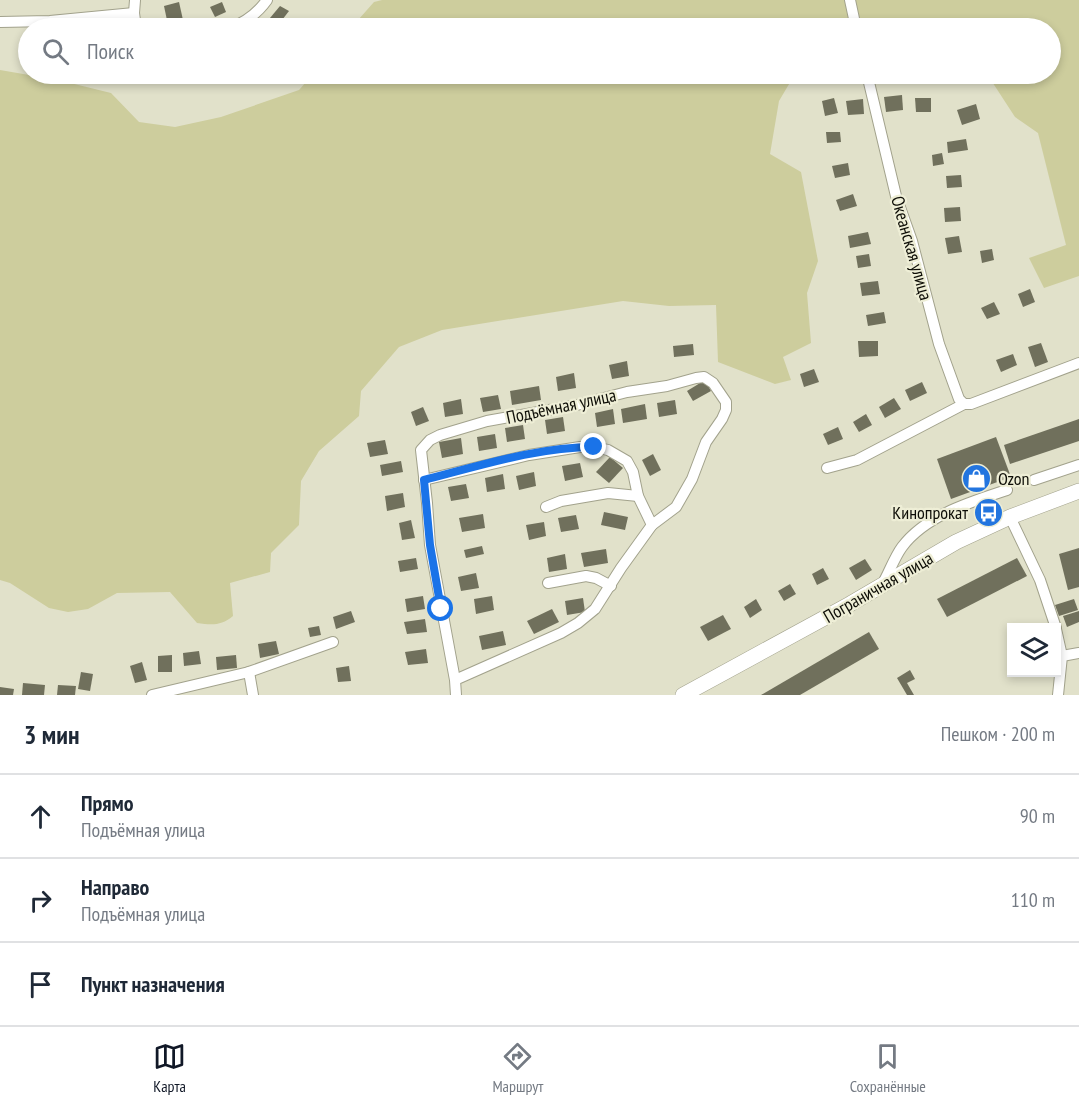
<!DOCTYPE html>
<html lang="ru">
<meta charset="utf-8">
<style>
:root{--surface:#fff;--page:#f6f6f7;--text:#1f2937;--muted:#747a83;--line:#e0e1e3;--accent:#111827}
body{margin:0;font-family:"PT Sans Narrow",sans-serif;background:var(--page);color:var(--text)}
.controls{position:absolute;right:18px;bottom:18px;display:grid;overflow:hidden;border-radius:0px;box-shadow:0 3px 9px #0003}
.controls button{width:54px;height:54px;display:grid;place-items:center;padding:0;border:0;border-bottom:2px solid var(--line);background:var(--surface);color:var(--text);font:30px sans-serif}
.stop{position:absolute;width:18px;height:18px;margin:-14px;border:4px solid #1a73e8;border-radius:50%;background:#fff}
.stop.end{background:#1a73e8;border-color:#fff;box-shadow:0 2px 6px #0008}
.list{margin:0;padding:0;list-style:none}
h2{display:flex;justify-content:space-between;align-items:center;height:78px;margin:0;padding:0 24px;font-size:26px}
h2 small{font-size:20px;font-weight:400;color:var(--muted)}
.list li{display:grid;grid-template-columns:39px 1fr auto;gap:18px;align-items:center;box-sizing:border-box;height:84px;padding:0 24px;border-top:2px solid var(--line)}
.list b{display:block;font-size:22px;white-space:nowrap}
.list p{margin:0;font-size:20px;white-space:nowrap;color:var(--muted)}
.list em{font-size:20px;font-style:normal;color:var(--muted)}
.icon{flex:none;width:33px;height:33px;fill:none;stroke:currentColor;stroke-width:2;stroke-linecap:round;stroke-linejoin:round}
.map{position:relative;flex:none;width:1079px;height:695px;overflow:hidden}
.search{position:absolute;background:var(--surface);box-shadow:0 3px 9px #0003;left:18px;right:18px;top:18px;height:66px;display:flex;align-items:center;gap:15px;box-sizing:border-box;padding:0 21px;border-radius:33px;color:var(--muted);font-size:22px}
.sheet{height:330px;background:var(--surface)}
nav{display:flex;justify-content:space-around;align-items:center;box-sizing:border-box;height:84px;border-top:2px solid var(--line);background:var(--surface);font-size:16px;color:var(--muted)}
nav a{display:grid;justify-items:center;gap:3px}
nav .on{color:var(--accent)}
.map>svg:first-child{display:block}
</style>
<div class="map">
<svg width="1079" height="695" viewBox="0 0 1079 695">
<rect width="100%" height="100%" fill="#e1e1ca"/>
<g fill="#cdcd9d">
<path d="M382,0h697v276l-35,12 -15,-30 37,-13 -28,-112 -23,-16 -28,-43h63v-46h-699l23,-26z"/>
<path d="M0,70l58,10 53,13 28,29 36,5 46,-10 78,-27 14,-16h482l-16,27 -9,53 31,18 17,89 -11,32 4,50 -28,14 8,23 -16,4 -57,-22 -2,-57 -47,1 -46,-5 -181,29 -43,17 -38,44 -2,25 -40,35 -18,30 -2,44 -28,28 -1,19 -40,11 3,33c-12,10 -21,9 -36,7l-27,-31 -53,1 -29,16 -20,3 -19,-4 -39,-25 -10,-3z"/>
</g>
<g fill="#70705c">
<path d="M179,2l4,18 -15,5 -4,-19z"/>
<path d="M222,2l4,10 -11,5 -5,-10z"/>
<path d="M280,6l9,5 -10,13 -9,-6z"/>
<path d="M902,95l1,15 -17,2 -2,-15z"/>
<path d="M834,98l4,15 -13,3 -3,-15z"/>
<path d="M915,98h16v14h-15z"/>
<path d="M863,99l1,15 -16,1 -2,-14z"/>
<path d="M976,104l4,15 -18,6 -5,-15z"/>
<path d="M826,132h14l1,10 -14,1z"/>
<path d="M966,139l2,11 -20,3 -1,-11z"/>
<path d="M942,153l2,11 -11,2 -1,-11z"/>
<path d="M848,163l2,12 -15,3 -3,-12z"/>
<path d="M961,175l1,12 -15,1 -1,-12z"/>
<path d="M853,194l4,12 -17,5 -4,-11z"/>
<path d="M960,207l1,14 -16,1 -1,-14z"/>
<path d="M868,232l3,12 -21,4 -2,-12z"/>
<path d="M959,236l3,16 -14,2 -3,-16z"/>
<path d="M992,249l2,11 -12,3 -2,-12z"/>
<path d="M869,254l2,12 -13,2 -2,-12z"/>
<path d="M878,281l2,13 -18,2 -2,-13z"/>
<path d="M1030,289l5,13 -12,5 -5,-13z"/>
<path d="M994,302l6,12 -13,5 -6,-11z"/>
<path d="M884,312l2,11 -18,3 -2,-11z"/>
<path d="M858,341h20v15l-19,1z"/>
<path d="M1041,343l7,19 -13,5 -7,-20z"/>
<path d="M693,344l1,11 -20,2 -1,-11z"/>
<path d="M1013,354l4,11 -16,7 -5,-12z"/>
<path d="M627,361l2,15 -17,3 -3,-14z"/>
<path d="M814,369l5,13 -15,5 -4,-13z"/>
<path d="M574,373l2,15 -18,3 -2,-14z"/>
<path d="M705,380l6,11 -18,10 -6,-10z"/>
<path d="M922,382l5,11 -17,8 -5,-11z"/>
<path d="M539,386l2,14 -29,5 -2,-14z"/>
<path d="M498,395l3,14 -18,3 -3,-14z"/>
<path d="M894,398l7,11 -16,9 -6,-11z"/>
<path d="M461,399l2,15 -18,3 -2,-14z"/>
<path d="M675,400l2,14 -18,3 -2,-14z"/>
<path d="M645,404l2,15 -24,4 -2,-14z"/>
<path d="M423,407l6,14 -13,5 -5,-14z"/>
<path d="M613,409l2,15 -18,3 -2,-14z"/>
<path d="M866,414l6,11 -13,7 -6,-10z"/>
<path d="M563,417l2,14 -18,3 -2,-14z"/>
<path d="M1079,419v22l-69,23 -6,-19z"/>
<path d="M523,425l2,14 -18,3 -2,-14z"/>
<path d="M838,427l5,12 -15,6 -5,-11z"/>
<path d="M495,434l2,14 -18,3 -2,-14z"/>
<path d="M996,437l15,40 -60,22 -14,-40z"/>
<path d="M461,438l2,16 -21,4 -3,-16z"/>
<path d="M385,440l3,14 -18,3 -3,-14z"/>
<path d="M653,454l8,16 -11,6 -8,-16z"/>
<path d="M610,457l13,11 -14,15 -13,-11z"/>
<path d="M401,461l2,11 -21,4 -2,-11z"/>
<path d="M580,463l3,14 -18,4 -3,-15z"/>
<path d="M534,472l2,14 -17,4 -3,-14z"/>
<path d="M503,474l2,15 -18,3 -2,-14z"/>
<path d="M466,484l3,14 -18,3 -3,-14z"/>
<path d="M403,493l2,14 -18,4 -2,-15z"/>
<path d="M604,512l24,5 -3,13 -24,-5z"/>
<path d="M483,514l2,14 -23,4 -3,-14z"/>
<path d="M576,515l3,14 -18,3 -3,-14z"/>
<path d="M411,520l4,18 -13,2 -3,-17z"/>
<path d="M544,522l2,14 -17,4 -3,-15z"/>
<path d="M482,546l2,8 -18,4 -2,-8z"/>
<path d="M1079,548v39l-11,3 -9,-36z"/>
<path d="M606,549l2,14 -24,4 -3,-14z"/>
<path d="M565,554l2,15 -18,3 -2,-14z"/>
<path d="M416,558l2,11 -18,3 -2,-11z"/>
<path d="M1017,558l10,18 -80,41 -10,-18z"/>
<path d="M865,559l7,11 -16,10 -7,-12z"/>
<path d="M823,568l6,11 -12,6 -5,-11z"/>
<path d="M476,573l3,15 -18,3 -3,-14z"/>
<path d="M790,584l6,10 -12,7 -6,-10z"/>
<path d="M423,596l2,13 -18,3 -2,-13z"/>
<path d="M492,596l2,14 -18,4 -2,-15z"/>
<path d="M583,598l2,14 -18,3 -2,-14z"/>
<path d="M756,599l6,11 -12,8 -6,-11z"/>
<path d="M1074,599l4,11 -19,6 -4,-11z"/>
<path d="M552,609l7,13 -25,12 -7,-13z"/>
<path d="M351,611l4,11 -19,7 -3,-12z"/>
<path d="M1079,611v11l-12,5 -4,-11z"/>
<path d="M723,615l8,14 -23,12 -8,-14z"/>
<path d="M425,619l2,13 -20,2 -3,-12z"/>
<path d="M319,626l2,9 -11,2 -2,-9z"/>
<path d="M503,631l3,14 -24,5 -3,-14z"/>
<path d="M869,632l10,17 -79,46h-39z"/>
<path d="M276,641l3,13 -19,4 -2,-14z"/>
<path d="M426,649l2,14 -20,2 -3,-13z"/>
<path d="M199,651l2,13 -17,2 -1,-13z"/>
<path d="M172,655v17h-14v-16z"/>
<path d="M236,655l1,13 -20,2 -1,-13z"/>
<path d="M142,662l5,18 -12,3 -5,-17z"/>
<path d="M349,666l2,15 -13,1 -2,-14z"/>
<path d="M910,670l5,9 -8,4 7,12h-7l-10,-17z"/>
<path d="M81,672l12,2 -3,17 -12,-2z"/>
<path d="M23,683l22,2 -1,10h-22z"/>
<path d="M58,685l18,1 -1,9h-18z"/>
<path d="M0,687l14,2 -1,6h-13z"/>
</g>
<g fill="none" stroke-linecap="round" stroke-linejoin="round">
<defs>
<g id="minor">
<path d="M135,0l-1,13 2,15"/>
<path d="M850,0l6,28"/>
<path d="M0,22l50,-1 84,-8"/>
<path d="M230,28c16,-6 27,-14 37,-28"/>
<path d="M867,74l29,122 16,45 27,103 20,55 5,5h7l108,-41"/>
<path d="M827,468l30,-8 107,-56"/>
<path d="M424,480l105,-25 51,-8h14l14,3 19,11 6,11 5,24 14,29"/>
<path d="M1034,480l45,-15"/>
<path d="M546,507l15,-6 47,-8 30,3"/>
<path d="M1010,517l30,63 16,48"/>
<path d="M548,583l38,-7 10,2 15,8"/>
<path d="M882,585c7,-12 12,-27 20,-38 24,-32 69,-45 105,-57"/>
<path d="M1056,629l6,27 -4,39"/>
<path d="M1062,656l17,-3"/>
<path d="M249,672l4,23"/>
<path d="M455,680l106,-47 17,-10 17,-14 26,-41 31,-43 24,-18 16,-28 14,-37 16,-23 4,-9v-8l-13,-19 -9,-6 -8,1 -29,8 -40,6 -50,13 -90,16 -47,14 -10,5 -9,10 6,53 3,42 25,135 1,15"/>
<path d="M152,695l97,-23 84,-30"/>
</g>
<path id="secondary" d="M683,695l167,-91 106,-62 54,-25 69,-26"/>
</defs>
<use href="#minor" stroke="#a2a28c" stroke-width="12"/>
<use href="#secondary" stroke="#a2a28c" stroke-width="16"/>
<use href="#minor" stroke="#fff" stroke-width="10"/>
<use href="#secondary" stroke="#fff" stroke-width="15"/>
</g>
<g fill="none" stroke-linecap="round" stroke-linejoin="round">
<path stroke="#1a73e8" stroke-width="8" d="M441,609l-11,-64 -6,-65c55,-14 113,-33 170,-33"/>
</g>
<defs>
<symbol id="shop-disc" viewBox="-11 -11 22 22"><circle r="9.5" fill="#2375df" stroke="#eeeed6"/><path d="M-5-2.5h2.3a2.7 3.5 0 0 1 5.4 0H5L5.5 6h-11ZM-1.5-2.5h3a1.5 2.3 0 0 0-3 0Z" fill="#fff"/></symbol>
<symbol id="bus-disc" viewBox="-11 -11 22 22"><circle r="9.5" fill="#2375df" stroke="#eeeed6"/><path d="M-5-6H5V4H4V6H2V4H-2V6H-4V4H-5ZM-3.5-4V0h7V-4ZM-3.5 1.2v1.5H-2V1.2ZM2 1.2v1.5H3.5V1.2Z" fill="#fff"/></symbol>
</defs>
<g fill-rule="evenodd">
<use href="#shop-disc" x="960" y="462" width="33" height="33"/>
<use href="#bus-disc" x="972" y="496" width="33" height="33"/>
</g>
<g text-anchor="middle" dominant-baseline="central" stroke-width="4.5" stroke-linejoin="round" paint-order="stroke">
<g font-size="18" fill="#0d0d06" stroke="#eeeed6">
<text transform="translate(912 248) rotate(74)">Океанская улица</text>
<text transform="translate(561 406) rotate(-12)">Подъёмная улица</text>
<text transform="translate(878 587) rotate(-30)">Пограничная улица</text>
</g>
<g font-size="18" fill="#0d0d06" stroke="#eeeed6" text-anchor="start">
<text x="998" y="478">Ozon</text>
<text x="968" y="512" text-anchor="end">Кинопрокат</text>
</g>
</g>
</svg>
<div class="controls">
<button><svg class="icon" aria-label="layers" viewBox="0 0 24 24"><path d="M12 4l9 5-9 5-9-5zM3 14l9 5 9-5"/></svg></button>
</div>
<div class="stop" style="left:441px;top:609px"></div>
<div class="stop end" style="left:594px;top:447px"></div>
<div class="search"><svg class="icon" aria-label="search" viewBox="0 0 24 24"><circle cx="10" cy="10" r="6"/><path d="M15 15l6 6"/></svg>Поиск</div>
</div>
<section class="sheet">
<h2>3 мин<small>Пешком · 200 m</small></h2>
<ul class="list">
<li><svg class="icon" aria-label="ahead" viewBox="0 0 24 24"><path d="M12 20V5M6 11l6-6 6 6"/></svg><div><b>Прямо</b><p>Подъёмная улица</p></div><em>90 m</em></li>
<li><svg class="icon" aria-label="right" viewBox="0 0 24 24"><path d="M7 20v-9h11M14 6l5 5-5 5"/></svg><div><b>Направо</b><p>Подъёмная улица</p></div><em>110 m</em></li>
<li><svg class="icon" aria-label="arrive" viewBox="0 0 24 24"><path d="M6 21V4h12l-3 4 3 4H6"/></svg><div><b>Пункт назначения</b></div></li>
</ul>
</section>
<nav>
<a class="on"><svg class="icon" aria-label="map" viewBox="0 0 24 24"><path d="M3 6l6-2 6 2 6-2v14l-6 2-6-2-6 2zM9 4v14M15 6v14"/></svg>Карта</a>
<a><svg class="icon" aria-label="directions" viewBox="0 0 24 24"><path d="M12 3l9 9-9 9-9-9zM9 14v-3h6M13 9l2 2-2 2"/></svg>Маршрут</a>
<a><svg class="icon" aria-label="saved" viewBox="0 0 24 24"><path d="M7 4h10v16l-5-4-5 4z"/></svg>Сохранённые</a>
</nav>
